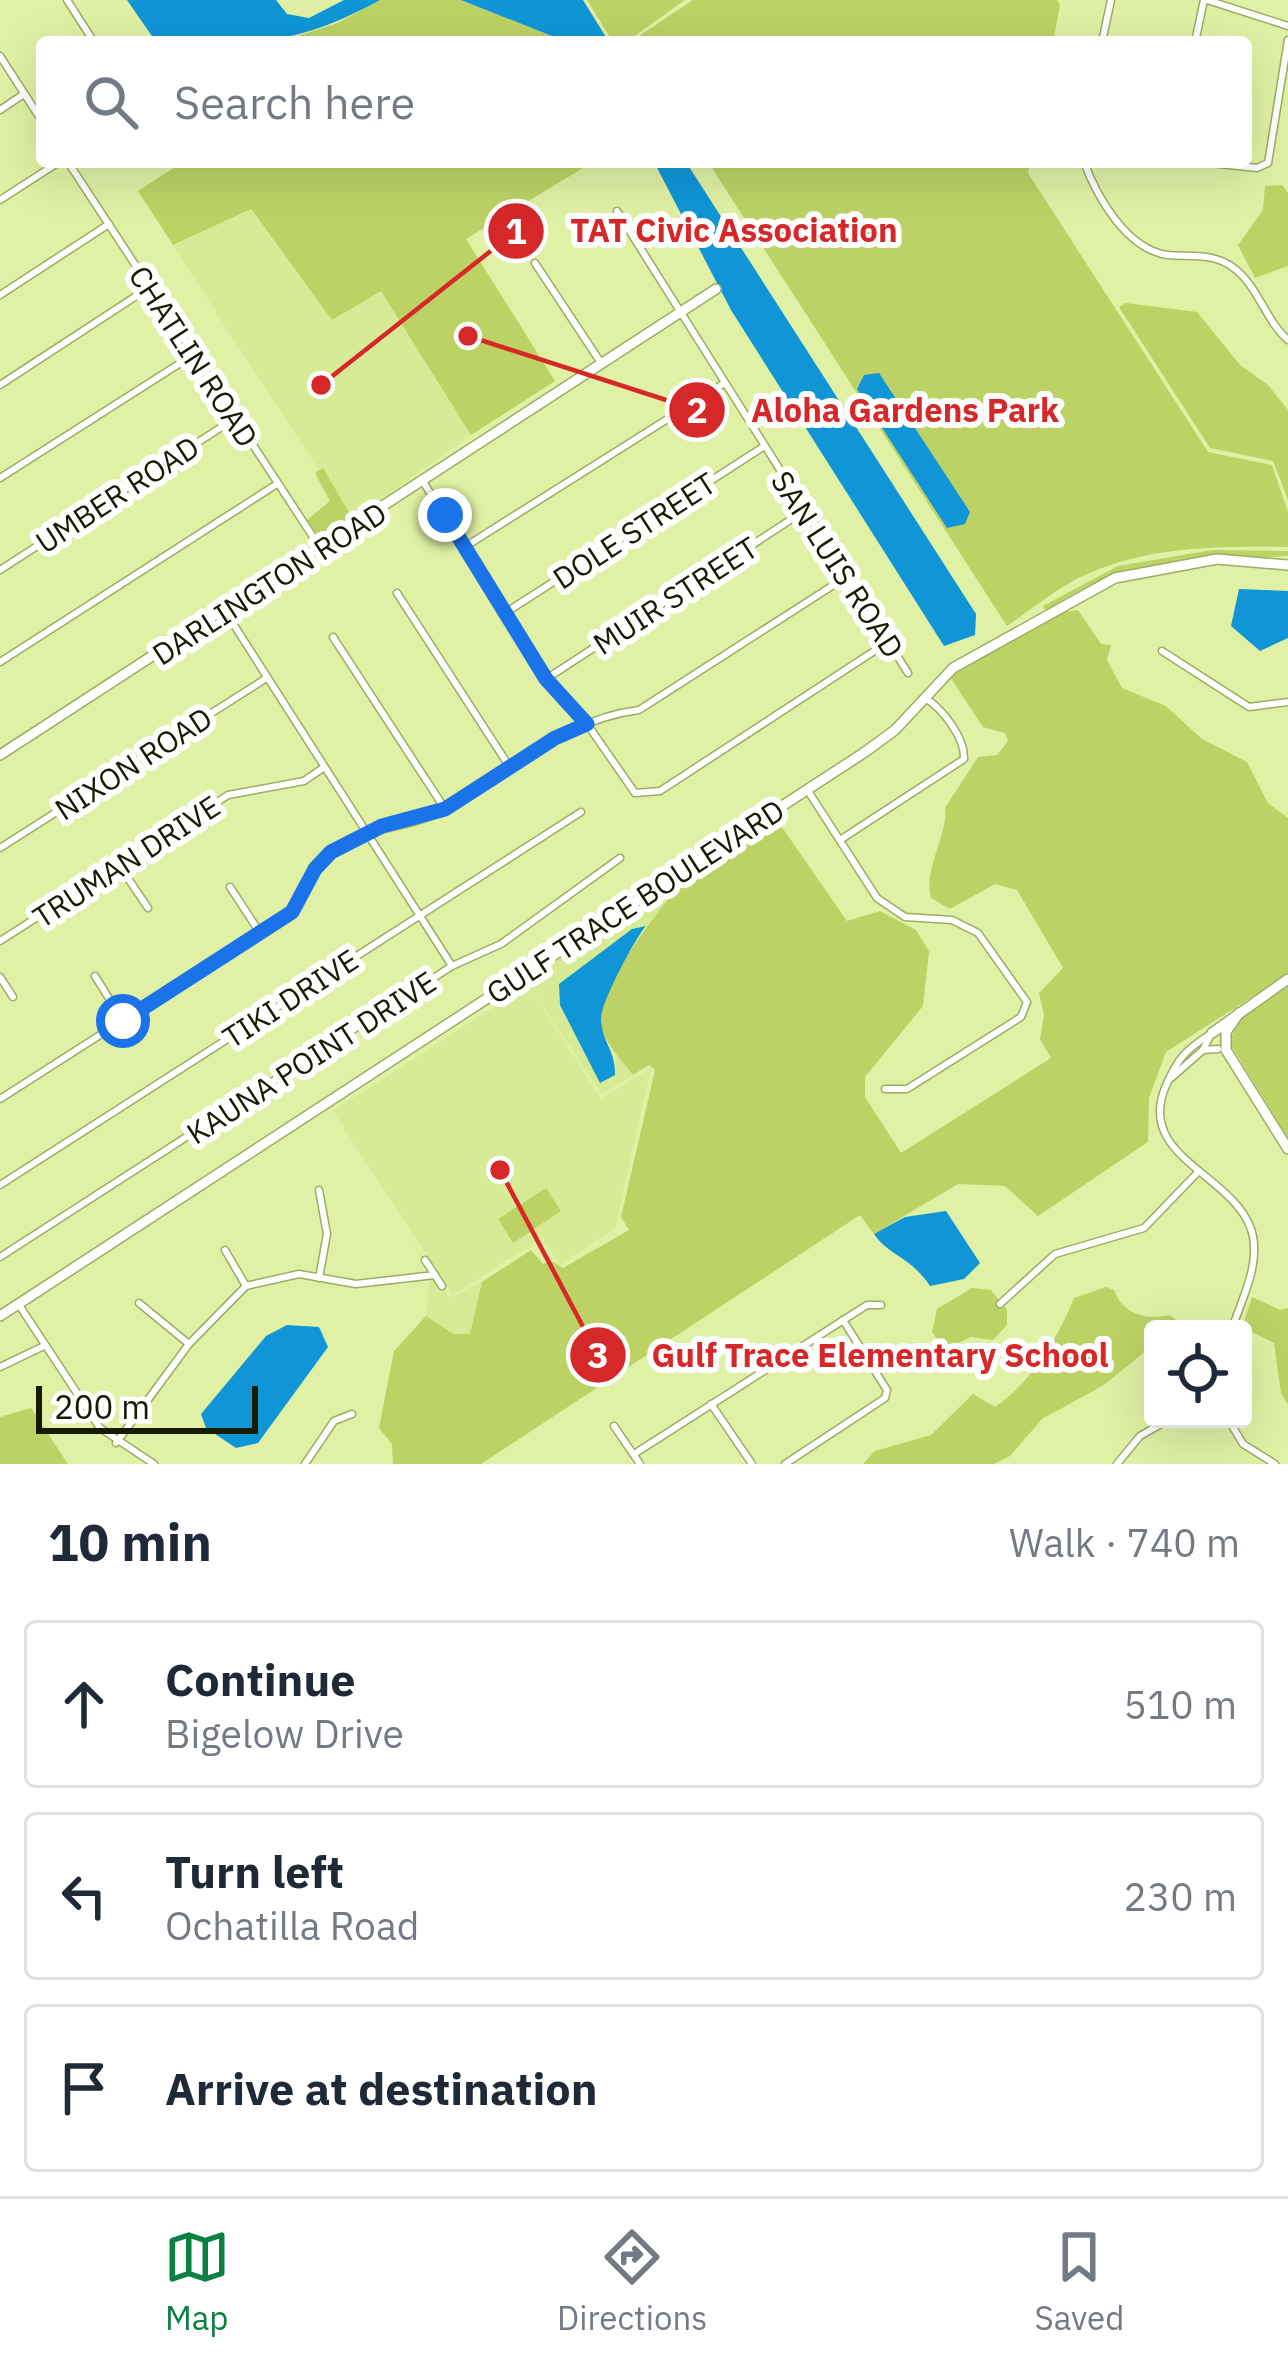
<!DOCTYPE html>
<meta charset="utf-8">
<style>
:root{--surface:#fff;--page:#f2f2f3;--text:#1f2937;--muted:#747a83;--line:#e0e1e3;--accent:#0b8043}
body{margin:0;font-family:"IBM Plex Sans",sans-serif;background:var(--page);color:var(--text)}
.controls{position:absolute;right:36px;bottom:36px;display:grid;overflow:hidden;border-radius:12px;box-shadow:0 12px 48px #0002}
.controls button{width:108px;height:108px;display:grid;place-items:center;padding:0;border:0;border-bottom:3px solid var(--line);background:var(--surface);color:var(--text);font:60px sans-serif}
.scale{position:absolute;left:36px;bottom:30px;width:222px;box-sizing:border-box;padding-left:12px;border:6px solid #161b00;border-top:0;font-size:33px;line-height:42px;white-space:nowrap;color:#161b00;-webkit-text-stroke:9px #fff;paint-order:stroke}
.stop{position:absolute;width:36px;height:36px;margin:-27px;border:9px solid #1a73e8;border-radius:50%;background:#fff}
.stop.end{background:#1a73e8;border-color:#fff;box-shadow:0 3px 12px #0008}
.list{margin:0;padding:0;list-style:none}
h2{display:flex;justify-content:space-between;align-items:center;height:156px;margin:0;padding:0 48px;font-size:51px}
h2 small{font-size:39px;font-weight:400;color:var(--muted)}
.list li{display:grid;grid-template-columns:78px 1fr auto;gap:36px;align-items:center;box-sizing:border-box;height:168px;margin:0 24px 24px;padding:0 24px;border:3px solid var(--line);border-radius:12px}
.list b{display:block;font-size:45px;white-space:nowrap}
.list p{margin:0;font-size:39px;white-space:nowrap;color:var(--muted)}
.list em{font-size:39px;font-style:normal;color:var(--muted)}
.icon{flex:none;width:66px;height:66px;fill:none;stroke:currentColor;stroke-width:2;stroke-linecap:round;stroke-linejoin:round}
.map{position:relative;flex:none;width:1288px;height:1464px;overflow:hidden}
.search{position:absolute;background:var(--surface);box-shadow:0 12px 48px #0002;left:36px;right:36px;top:36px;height:132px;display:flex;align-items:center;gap:30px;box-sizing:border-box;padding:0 42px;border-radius:12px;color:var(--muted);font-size:45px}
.sheet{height:732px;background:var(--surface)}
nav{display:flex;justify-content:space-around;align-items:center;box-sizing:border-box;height:168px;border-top:3px solid var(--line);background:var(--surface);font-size:33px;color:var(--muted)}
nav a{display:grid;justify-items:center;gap:6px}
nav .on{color:var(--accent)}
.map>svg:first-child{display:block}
</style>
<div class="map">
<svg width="1288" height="1464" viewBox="0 0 1288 1464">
<rect width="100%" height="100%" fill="#e0f1a5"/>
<g fill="#d7ea96">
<path d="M250,209l82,110 49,-29 90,145 -119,86 -179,-275z"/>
<path d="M774,817l5,6 -84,47 -49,56 -14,3 -36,144 3,9 16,-7 1,-21 17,21 -31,19 -76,-113 -197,123z"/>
<path d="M528,985l73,114 50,-31 -36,160 -55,37 -19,-27 -88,57 -120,-184z"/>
<path d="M410,1237l40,61 35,-18 -15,54h-16l-28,-18 4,-42z"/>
</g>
<g fill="#bcd265">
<path d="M380,0h81l106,42h-288l59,-19z"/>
<path d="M587,0h98l-59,42h-13z"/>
<path d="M693,0h364l3,5 -7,37h-423z"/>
<path d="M183,162h410l-127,77 89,142 -84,54 -90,-144 -49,29 -81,-111 -78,36 -35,-54z"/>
<path d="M708,162h322l-2,11 180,279 64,13 16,47v35c-68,-1 -140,-1 -203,28 -27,12 -53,34 -78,51z"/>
<path d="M1282,185l6,8v73l-33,12 -17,-33 25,-35 2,-24z"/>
<path d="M1126,303l71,9 43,53 28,20 20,25v90l-15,-39 -63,-13 -91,-141z"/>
<path d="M323,468l31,53 -32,20 -15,-21 23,-19 -15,-28z"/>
<path d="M1212,550l76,1v5c-93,6 -160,-3 -242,55l-3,-5 75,-40z"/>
<path d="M1078,610l23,34 10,1 -4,15 15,28 44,18 36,33 45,23 21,41 20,15v156l-122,78 -17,46 -1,44 -110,74 -33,-30 -47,-2 -84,50 -14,-19 -379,249h-88l-1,-20 -13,-16 15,-77 32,-35 28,18h16l12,-52 49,-32 12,14 9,-3 11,7 66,-38 -8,-13 34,-147 -6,-5 -16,10c-13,-17 -32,-35 -33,-57 -1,-32 70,-127 96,-148 25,-20 57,-29 83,-47l68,98 33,-10 36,19 13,21 -6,55 -58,71v20l36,56 150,-95 -11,-19 4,-24 -5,-22 24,-25 -46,-78 -22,-6 -45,25 -19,-11c-8,-27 18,-67 14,-90l33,-51 19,-2 11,-14 -3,-8 -22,-6 -33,-50 107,-64z"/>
<path d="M1288,985v153l-59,-96 13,-26z"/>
<path d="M546,1188l15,23 -48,32 -15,-24z"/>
<path d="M1106,1287l8,3c9,25 33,30 56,25l6,5 -8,9h-15v16l-49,40 -62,34 -32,37 -16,8h-131l12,-13 56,-16 42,-41 22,13c36,-24 63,-69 79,-109z"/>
<path d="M972,1288l19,2 16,20v15l-14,15 -22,-3 -27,13 -12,-18 5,-23z"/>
<path d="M1252,1297l28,13 8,-2v97l-7,-12 -7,-50 -32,-16z"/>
<path d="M31,1408l37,56h-68v-47z"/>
</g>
<g fill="#1096d7">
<path d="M127,0h149l11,14 22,4 35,-18h36c-90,49 -125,42 -224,42z"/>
<path d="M461,0h122l26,42h-42z"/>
<path d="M654,162h32l290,452 -1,21 -31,11 -213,-336z"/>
<path d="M879,373l91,139 -5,12 -18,4 -90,-139 7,-14z"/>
<path d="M1239,589l49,2v47l-28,13 -29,-25z"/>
<path d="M646,926c-12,14 -47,80 -45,95 2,22 15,31 14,54l-15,8 -40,-78 -1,-21 73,-55z"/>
<path d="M946,1211l34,52 -16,16 -34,7c-19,-29 -42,-31 -56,-52l31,-17z"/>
<path d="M287,1325l32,2 9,20 -70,96 -22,5 -30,-20 -5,-14 65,-78z"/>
</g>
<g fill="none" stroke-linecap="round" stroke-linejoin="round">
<defs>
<g id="minor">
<path d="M67,0l27,42"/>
<path d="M1207,0l81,26"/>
<path d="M1102,42l9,-42"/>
<path d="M1195,42l9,-42"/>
<path d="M0,56l42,65"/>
<path d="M0,110l24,-16"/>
<path d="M68,162l251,384"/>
<path d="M1084,162c13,35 43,88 84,93 22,2 44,-2 63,11 27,18 33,53 57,74"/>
<path d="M1199,162l58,6 11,-5 20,-123"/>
<path d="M0,200l59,-38"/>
<path d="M617,211l291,462"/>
<path d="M535,263l66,100"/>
<path d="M0,295l109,-71"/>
<path d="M0,385l150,-98"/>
<path d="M0,478l193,-123"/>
<path d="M422,480l124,199 30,29 59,85 25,-2 228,-149"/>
<path d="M463,548l260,-164"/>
<path d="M0,570l234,-151"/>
<path d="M397,593l112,173"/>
<path d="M225,611l227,355"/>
<path d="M505,613l258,-166"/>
<path d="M333,637l112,172"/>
<path d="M1162,651l87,56 39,-5"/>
<path d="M0,662l277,-178"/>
<path d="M546,679l258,-168"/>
<path d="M808,791l69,107 28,19 47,3 26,13 49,69 -6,15 -114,72h-22"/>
<path d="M840,840l124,-81c1,-21 -21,-50 -39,-61"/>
<path d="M0,848l265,-169"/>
<path d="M119,865l29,43"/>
<path d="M230,887l30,46"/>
<path d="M0,941l228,-146 76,-14 19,-13"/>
<path d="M95,976l28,45"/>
<path d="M0,977l13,20"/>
<path d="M1212,1033c-27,17 -35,26 -47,55 -28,69 67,86 86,141 11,33 -9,69 -19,100"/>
<path d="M1203,1050l15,-1"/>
<path d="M1170,1079l33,-29 7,-14"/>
<path d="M0,1099l292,-187c12,-17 17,-41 33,-55 38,-33 80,-26 119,-47 66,-35 118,-91 195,-100l207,-133"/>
<path d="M0,1185l581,-373"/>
<path d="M225,1250l21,36"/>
<path d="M0,1257l452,-291 49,-22 119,-86"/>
<path d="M425,1260l17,26"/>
<path d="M319,1278l8,-44 -8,-44"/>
<path d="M139,1303l50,41"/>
<path d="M1000,1304l55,-50 89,-26 55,-57"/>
<path d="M19,1305l81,123 54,36"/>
<path d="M0,1367l44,-21"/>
<path d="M711,1404l41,60"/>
<path d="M1228,1419l15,25 32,20"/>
<path d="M614,1426l26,38"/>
<path d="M116,1443l73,-99 57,-58 53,-12 57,10 79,-9"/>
<path d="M634,1454l233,-149h14"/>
<path d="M305,1464l29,-43 18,-7"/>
<path d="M785,1464l100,-66 2,-8 -44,-70"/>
<path d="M1117,1464l23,-28 30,-17"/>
</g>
<g id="tertiary">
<path d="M0,755l716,-466"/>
<path d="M1239,1013l-13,19v18l62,99"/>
<path d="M1212,1033l76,-54"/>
<path d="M0,1316l865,-564 30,-22 58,-62 162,-90 102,-19 71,6"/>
</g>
</defs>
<use href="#minor" stroke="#9cac63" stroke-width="9"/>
<use href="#tertiary" stroke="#9cac63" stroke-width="12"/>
<use href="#minor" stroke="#fff" stroke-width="6"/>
<use href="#tertiary" stroke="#fff" stroke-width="9"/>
</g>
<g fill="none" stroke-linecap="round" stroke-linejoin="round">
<path stroke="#1a73e8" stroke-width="15" d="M123,1021l169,-109 23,-43 16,-17 51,-26 63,-17 110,-71 32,-14 -41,-45 -101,-164"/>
</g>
<g text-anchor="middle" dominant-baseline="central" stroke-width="12" stroke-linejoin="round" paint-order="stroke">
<g font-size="30" fill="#161b00" stroke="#fff">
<text transform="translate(194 356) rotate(57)">CHATLIN ROAD</text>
<text transform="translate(117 494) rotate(-33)">UMBER ROAD</text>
<text transform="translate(634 530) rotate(-33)">DOLE STREET</text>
<text transform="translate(838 564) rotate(57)">SAN LUIS ROAD</text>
<text transform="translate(269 583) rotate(-33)">DARLINGTON ROAD</text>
<text transform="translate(675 595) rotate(-33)">MUIR STREET</text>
<text transform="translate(133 763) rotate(-33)">NIXON ROAD</text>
<text transform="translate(126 861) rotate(-33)">TRUMAN DRIVE</text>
<text transform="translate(635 901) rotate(-33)">GULF TRACE BOULEVARD</text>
<text transform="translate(290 998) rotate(-33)">TIKI DRIVE</text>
<text transform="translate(311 1057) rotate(-33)">KAUNA POINT DRIVE</text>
</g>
</g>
<path fill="none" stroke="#d62828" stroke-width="4.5" d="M321 385L516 231M468 336L697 410M500 1170L598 1355"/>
<g fill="#d62828" stroke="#fff" stroke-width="4.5">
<circle cx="321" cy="385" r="12"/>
<circle cx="468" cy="336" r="12"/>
<circle cx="500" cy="1170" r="12"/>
<circle cx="516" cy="231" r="30"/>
<circle cx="697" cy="410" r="30"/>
<circle cx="598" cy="1355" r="30"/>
</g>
<g font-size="36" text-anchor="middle" font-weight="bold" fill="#fff">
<text x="516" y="244">1</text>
<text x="697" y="423">2</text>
<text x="598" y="1368">3</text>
</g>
<g font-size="33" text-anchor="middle" font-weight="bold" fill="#d62828" stroke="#fff" stroke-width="12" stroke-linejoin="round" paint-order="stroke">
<text x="734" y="242">TAT Civic Association</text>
<text x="905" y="422">Aloha Gardens Park</text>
<text x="880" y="1367">Gulf Trace Elementary School</text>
</g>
</svg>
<div class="controls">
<button><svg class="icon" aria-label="locate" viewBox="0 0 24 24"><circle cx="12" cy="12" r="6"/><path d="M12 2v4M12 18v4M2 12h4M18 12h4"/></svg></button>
</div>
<div class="scale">200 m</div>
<div class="stop" style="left:123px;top:1021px"></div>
<div class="stop end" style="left:445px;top:515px"></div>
<div class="search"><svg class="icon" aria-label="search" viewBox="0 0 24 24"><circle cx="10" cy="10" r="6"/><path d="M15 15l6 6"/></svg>Search here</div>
</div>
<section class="sheet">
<h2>10 min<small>Walk · 740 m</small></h2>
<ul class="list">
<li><svg class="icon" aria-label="ahead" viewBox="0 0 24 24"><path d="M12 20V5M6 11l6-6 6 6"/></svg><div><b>Continue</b><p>Bigelow Drive</p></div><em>510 m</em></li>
<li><svg class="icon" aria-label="left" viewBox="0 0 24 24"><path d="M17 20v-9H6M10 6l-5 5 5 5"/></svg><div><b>Turn left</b><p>Ochatilla Road</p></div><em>230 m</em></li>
<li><svg class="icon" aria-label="arrive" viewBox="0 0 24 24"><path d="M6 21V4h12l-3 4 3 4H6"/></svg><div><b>Arrive at destination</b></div></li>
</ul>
</section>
<nav>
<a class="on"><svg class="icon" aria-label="map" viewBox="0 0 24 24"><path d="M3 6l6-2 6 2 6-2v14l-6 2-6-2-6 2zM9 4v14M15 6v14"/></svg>Map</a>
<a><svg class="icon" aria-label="directions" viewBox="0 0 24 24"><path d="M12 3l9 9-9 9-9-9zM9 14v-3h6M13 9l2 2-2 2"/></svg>Directions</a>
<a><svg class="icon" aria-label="saved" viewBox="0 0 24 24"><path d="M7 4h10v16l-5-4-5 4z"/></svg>Saved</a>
</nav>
